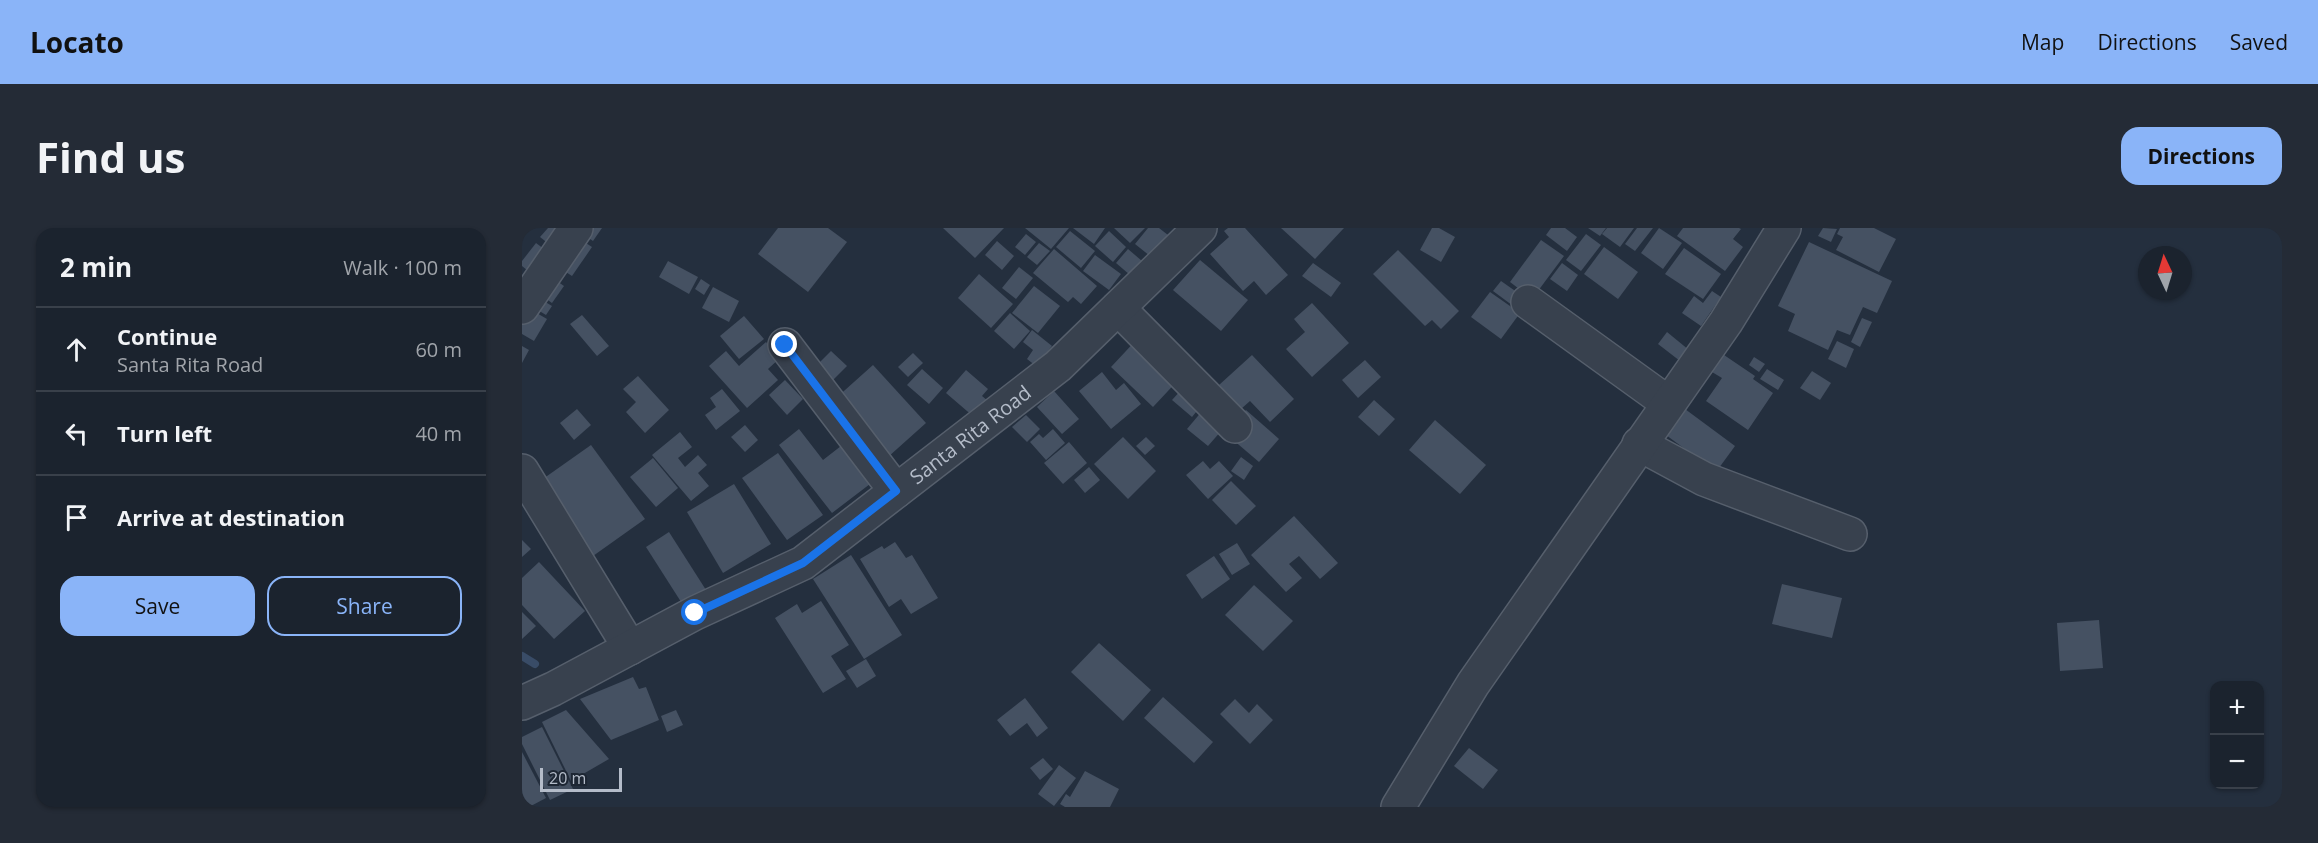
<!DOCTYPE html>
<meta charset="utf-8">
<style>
:root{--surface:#1b232e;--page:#242b36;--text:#f1f3f6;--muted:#a0a4aa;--line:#39404a;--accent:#8ab4f8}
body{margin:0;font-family:"Open Sans",sans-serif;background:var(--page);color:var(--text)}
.controls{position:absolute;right:18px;bottom:18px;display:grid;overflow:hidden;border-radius:12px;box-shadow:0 2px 4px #0004}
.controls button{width:54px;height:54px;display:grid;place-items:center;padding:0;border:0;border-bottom:2px solid var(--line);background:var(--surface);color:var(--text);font:30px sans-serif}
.compass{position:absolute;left:1616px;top:18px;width:54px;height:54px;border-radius:50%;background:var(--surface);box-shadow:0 2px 4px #0004;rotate:356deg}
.scale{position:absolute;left:18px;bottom:15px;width:82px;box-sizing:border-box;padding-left:6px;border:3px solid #b4bcc9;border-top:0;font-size:16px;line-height:21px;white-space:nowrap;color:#b4bcc9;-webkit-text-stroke:4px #1d2633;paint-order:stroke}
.stop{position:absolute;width:18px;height:18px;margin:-14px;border:4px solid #1a73e8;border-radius:50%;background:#fff}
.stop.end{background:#1a73e8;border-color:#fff;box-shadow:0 2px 6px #0008}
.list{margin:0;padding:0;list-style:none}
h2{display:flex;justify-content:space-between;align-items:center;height:78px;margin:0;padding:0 24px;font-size:26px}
h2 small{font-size:20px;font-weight:400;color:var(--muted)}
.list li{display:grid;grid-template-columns:39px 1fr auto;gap:18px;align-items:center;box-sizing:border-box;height:84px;padding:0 24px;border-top:2px solid var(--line)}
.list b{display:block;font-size:22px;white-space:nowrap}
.list p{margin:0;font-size:20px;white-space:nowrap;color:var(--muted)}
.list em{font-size:20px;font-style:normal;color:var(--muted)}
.actions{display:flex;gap:12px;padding:18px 24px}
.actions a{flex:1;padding:14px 0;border:2px solid var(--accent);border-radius:18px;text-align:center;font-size:21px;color:var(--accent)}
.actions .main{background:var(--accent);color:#111}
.icon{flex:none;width:33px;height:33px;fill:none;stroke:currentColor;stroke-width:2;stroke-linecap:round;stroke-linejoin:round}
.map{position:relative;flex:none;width:1760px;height:579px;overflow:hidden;border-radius:18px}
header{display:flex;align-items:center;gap:36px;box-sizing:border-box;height:84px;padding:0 30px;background:var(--accent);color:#111}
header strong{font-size:28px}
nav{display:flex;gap:33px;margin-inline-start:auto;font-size:21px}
.intro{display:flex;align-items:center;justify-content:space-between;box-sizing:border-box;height:144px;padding:0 36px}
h1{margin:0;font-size:42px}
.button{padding:15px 27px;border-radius:18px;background:var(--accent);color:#111;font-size:21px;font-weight:700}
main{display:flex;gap:36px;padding:0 36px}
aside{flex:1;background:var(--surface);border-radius:18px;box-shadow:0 2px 4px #0004}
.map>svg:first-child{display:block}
</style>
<header>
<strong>Locato</strong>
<nav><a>Map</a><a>Directions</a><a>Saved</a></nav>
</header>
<div class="intro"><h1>Find us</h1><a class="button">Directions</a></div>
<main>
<aside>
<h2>2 min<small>Walk · 100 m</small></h2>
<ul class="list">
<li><svg class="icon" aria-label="ahead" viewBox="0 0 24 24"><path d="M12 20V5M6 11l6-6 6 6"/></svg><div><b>Continue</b><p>Santa Rita Road</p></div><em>60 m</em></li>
<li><svg class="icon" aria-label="left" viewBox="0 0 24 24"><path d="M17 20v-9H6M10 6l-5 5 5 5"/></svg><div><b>Turn left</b></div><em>40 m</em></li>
<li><svg class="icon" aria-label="arrive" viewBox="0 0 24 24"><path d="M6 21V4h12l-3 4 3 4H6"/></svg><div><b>Arrive at destination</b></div></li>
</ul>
<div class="actions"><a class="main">Save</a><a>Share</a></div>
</aside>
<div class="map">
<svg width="1760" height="579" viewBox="0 0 1760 579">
<rect width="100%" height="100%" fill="#242f3e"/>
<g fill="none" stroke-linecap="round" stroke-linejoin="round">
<path stroke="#394c67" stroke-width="8" d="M0,428l13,8"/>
</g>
<g fill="#455162">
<path d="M26,0h15l-9,20 -14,-11z"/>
<path d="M57,0h23l-9,13 -16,-11z"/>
<path d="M256,0h50l19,14 -39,50 -50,-38z"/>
<path d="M421,0h61l-29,30z"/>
<path d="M503,0h44l-18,21z"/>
<path d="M551,0h32l-11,16z"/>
<path d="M592,0h31l-15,15z"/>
<path d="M626,0h11l9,7 -18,21 -15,-12z"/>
<path d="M706,0h17l43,47 -22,20 -12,-14 -11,10 -33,-37 19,-17 -5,-6z"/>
<path d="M759,0h63l-29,31z"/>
<path d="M910,0h7l16,9 -14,25 -21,-12z"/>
<path d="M1029,0h14l12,9 -10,14 -21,-16z"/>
<path d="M1066,0h18l-6,8z"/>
<path d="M1085,0h27l-14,19 -18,-13z"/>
<path d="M1115,0h16l-18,23 -10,-7z"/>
<path d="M1137,0l23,15 -19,26 -22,-16z"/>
<path d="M1161,0h56l2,1 -8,10 10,8 -18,24 -48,-35z"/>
<path d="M1301,0l14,1 -6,13 -13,-6z"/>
<path d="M1318,0h34l22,11 -17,33 -43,-22 7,-13 -6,-3z"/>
<path d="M548,3l25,20 -14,17 -25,-21z"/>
<path d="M587,3l17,16 -13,15 -18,-16z"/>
<path d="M504,6l10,8 -11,13 -10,-8z"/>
<path d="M1064,6l15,11 -20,26 -15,-11z"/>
<path d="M53,8l17,11 -20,29 -17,-11z"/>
<path d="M1019,12l23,16 -32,43 -22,-17z"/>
<path d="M475,13l17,15 -12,14 -17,-15z"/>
<path d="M1287,14l83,39 -15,32 -14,-6 -13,28 -13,-5 -9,20 -40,-19 7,-17 -17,-8z"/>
<path d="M14,15l20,15 -23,17 -11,-9v-5z"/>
<path d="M517,15l11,8 -13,14 -10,-8z"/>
<path d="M1082,19l34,25 -20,27 -34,-25z"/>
<path d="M1162,20l37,26 -18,25 -38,-25z"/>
<path d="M532,21l43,37 -16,18 -8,-7 -5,5 -35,-29z"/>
<path d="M606,21l14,12 -12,14 -14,-12z"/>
<path d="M876,22l61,61 -18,18 -9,-9 -7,6 -52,-52z"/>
<path d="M573,27l26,19 -12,16 -26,-19z"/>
<path d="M678,32l48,40 -27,31 -48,-41z"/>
<path d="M146,33l30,16 -9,17 -30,-17z"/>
<path d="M791,35l28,20 -10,14 -29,-21z"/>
<path d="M1040,35l16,12 -11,16 -17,-12z"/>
<path d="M497,39l14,11 -17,21 -14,-11z"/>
<path d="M25,46l17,12 -12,17 -17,-12z"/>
<path d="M457,46l34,30 -22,24 -33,-30z"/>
<path d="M179,51l9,6 -6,10 -9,-6z"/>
<path d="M979,53l27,19 -8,11 -27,-20z"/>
<path d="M512,58l26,20 -22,27 -26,-20z"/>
<path d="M191,59l26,14 -10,21 -27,-14z"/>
<path d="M1190,63l9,6 -20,29 -19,-13 12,-17 9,7z"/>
<path d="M968,64l30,21 -19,26 -30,-22z"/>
<path d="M15,69l15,9 -6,9 -15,-9z"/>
<path d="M790,75l37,40 -37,34 -26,-28 19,-17 -11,-13z"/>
<path d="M6,80l19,11 -13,22 -12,-7v-16z"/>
<path d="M488,85l20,18 -16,18 -20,-18z"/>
<path d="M60,87l27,31 -12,10 -27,-32z"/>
<path d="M222,88l20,23 -25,20 -19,-23z"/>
<path d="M1340,90l10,4 -12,25 -9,-5z"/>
<path d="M510,102l20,16 -16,20 -9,-7 6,-9 -10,-8z"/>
<path d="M1145,104l22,18 -9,11 -22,-17z"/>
<path d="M618,108l42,40 -29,31 -42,-40z"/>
<path d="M1315,113l17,8 -8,19 -18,-9z"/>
<path d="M244,114l14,16 -12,11 10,11 -31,28 -38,-42 17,-15 13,15z"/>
<path d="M0,118l7,4 -7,13z"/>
<path d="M309,123l16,15 -19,19 -15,-16z"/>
<path d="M391,125l10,10 -15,14 -10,-10z"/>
<path d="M730,127l42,44 -24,23 -20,-21 -9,8 -22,-24z"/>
<path d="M1202,127l31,21 -2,3 20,14 -25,37 -42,-29 16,-23 -10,-6z"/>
<path d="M1232,129l11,7 -6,8 -10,-7z"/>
<path d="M843,132l16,17 -23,21 -16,-18z"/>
<path d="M351,137l53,58 -38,34 -53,-58z"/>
<path d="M400,141l21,19 -14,16 -22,-19z"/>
<path d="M1245,141l17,11 -6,10 -18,-11z"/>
<path d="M444,142l22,19 -6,7 6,5 -14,16 -28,-24z"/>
<path d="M1290,143l19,12 -11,17 -20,-12z"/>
<path d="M580,144l14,18 8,-7 17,21 -30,25 -32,-38z"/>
<path d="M116,148l31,34 -24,23 -19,-21 10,-10 -13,-13z"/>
<path d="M263,152l18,19 -16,16 -18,-20z"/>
<path d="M200,161l18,22 -24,19 -11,-15 11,-8 -6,-9z"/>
<path d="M660,161l19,17 -9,11 -20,-17z"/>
<path d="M532,163l25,28 -17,15 -25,-27z"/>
<path d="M852,172l21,19 -16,17 -21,-19z"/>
<path d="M686,176l21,18 -21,24 -21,-17z"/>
<path d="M55,181l14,16 -17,15 -14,-17z"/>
<path d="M1163,181l50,37 -19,26 -50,-37z"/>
<path d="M724,182l33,29 -20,23 -27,-23 4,-18z"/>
<path d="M504,187l14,14 -13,13 -15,-15z"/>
<path d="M913,192l51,45 -26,29 -51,-44z"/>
<path d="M223,197l13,15 -13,12 -14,-15z"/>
<path d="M277,201l24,31 18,-14 29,38 -38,29 -53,-68z"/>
<path d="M531,201l12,14 -19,17 -16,-18 9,-8 4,4z"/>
<path d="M158,204l12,15 -14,11 7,9 13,-12 9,10 -9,8 11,13 -18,15 -39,-46z"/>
<path d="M601,209l33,34 -28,28 -34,-35z"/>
<path d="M624,209l9,9 -10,9 -9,-9z"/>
<path d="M547,214l18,21 -24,21 -19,-21z"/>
<path d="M69,217l54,74 -52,37 -53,-75z"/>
<path d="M256,225l45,62 -36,25 -45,-62z"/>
<path d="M719,229l12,9 -9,14 -13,-9z"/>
<path d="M131,230l25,30 -22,19 -26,-30z"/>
<path d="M681,233l7,8 9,-8 14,15 -25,23 -22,-24z"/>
<path d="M567,239l11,13 -15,13 -11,-13z"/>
<path d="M709,253l25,25 -20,19 -24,-25z"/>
<path d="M212,256l37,60 -48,29 -36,-61z"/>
<path d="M772,288l44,47 -18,16 -21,-23 -10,8 13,14 -16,14 -35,-37z"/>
<path d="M147,304l37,58 -23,15 -37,-58z"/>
<path d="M0,312l9,9 -9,8z"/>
<path d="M373,314l11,16 6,-3 26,43 -27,16 -10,-15 -12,8 -29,-48 22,-13 2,3z"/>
<path d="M715,315l13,21 -18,11 -13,-21z"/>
<path d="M329,327l51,80 -38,24 -51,-80z"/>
<path d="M692,328l16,23 -28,20 -16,-24z"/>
<path d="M17,334l46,49 -31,28 -32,-34v-27z"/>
<path d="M1260,356l60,14 -10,40 -60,-14z"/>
<path d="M732,357l39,36 -30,30 -38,-36z"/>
<path d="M299,373l28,44 -18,11 15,23 -23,14 -48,-75 22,-14 5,9z"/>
<path d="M0,384l14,14 -14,13z"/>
<path d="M1577,392l4,48 -43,3 -3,-48z"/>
<path d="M577,415l52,47 -28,31 -52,-49z"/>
<path d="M344,431l10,17 -19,12 -11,-17z"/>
<path d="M111,449l6,12 7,-2 13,33 -48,20 -31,-41z"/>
<path d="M641,469l50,45 -19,21 -50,-45z"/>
<path d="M503,470l23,30 -11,9 -10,-14 -17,13 -13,-16z"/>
<path d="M713,471l14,14 8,-9 16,16 -23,24 -30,-30z"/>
<path d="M44,482l43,49 -38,22 -29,-59z"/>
<path d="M154,482l7,15 -16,7 -6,-16z"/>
<path d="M20,499l31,62 -23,11 -28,-56v-7z"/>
<path d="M947,520l29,22 -15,19 -29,-23z"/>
<path d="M0,524l24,46 -17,9h-7z"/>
<path d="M521,530l10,11 -13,11 -10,-12z"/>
<path d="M537,537l17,13 -22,28 -16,-12z"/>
<path d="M563,543l34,18 -9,18h-45l-5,-3 6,-10 4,3z"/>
</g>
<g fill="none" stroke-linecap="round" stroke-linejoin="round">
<defs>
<g id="minor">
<path d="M1006,74l140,101"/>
<path d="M0,79l54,-79"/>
<path d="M596,80l117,118"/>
<path d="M263,117l111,146"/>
<path d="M1117,216l65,35 146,55"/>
<path d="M0,243l108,177"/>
<path id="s1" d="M0,475l31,-14 142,-76 108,-50 255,-197 142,-138"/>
<path d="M876,579l75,-123 253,-362 58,-94"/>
</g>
</defs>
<use href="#minor" stroke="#565f6c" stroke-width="36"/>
<use href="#minor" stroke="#38414e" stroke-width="33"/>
</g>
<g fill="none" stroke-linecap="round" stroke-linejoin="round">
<path stroke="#1a73e8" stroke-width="8" d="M173,385l108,-50 93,-72 -111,-146"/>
</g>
<g text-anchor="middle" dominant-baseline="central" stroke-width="5" stroke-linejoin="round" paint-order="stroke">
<g font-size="20" fill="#b4bcc9" stroke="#1d2633">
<text stroke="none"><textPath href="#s1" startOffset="525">Santa Rita Road</textPath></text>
</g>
</g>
</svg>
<div class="controls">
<button>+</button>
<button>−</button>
</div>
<svg class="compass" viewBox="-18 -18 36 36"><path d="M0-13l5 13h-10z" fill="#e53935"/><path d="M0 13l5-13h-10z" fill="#a0a4aa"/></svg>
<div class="scale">20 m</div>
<div class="stop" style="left:173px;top:385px"></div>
<div class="stop end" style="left:263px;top:117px"></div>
</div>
</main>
